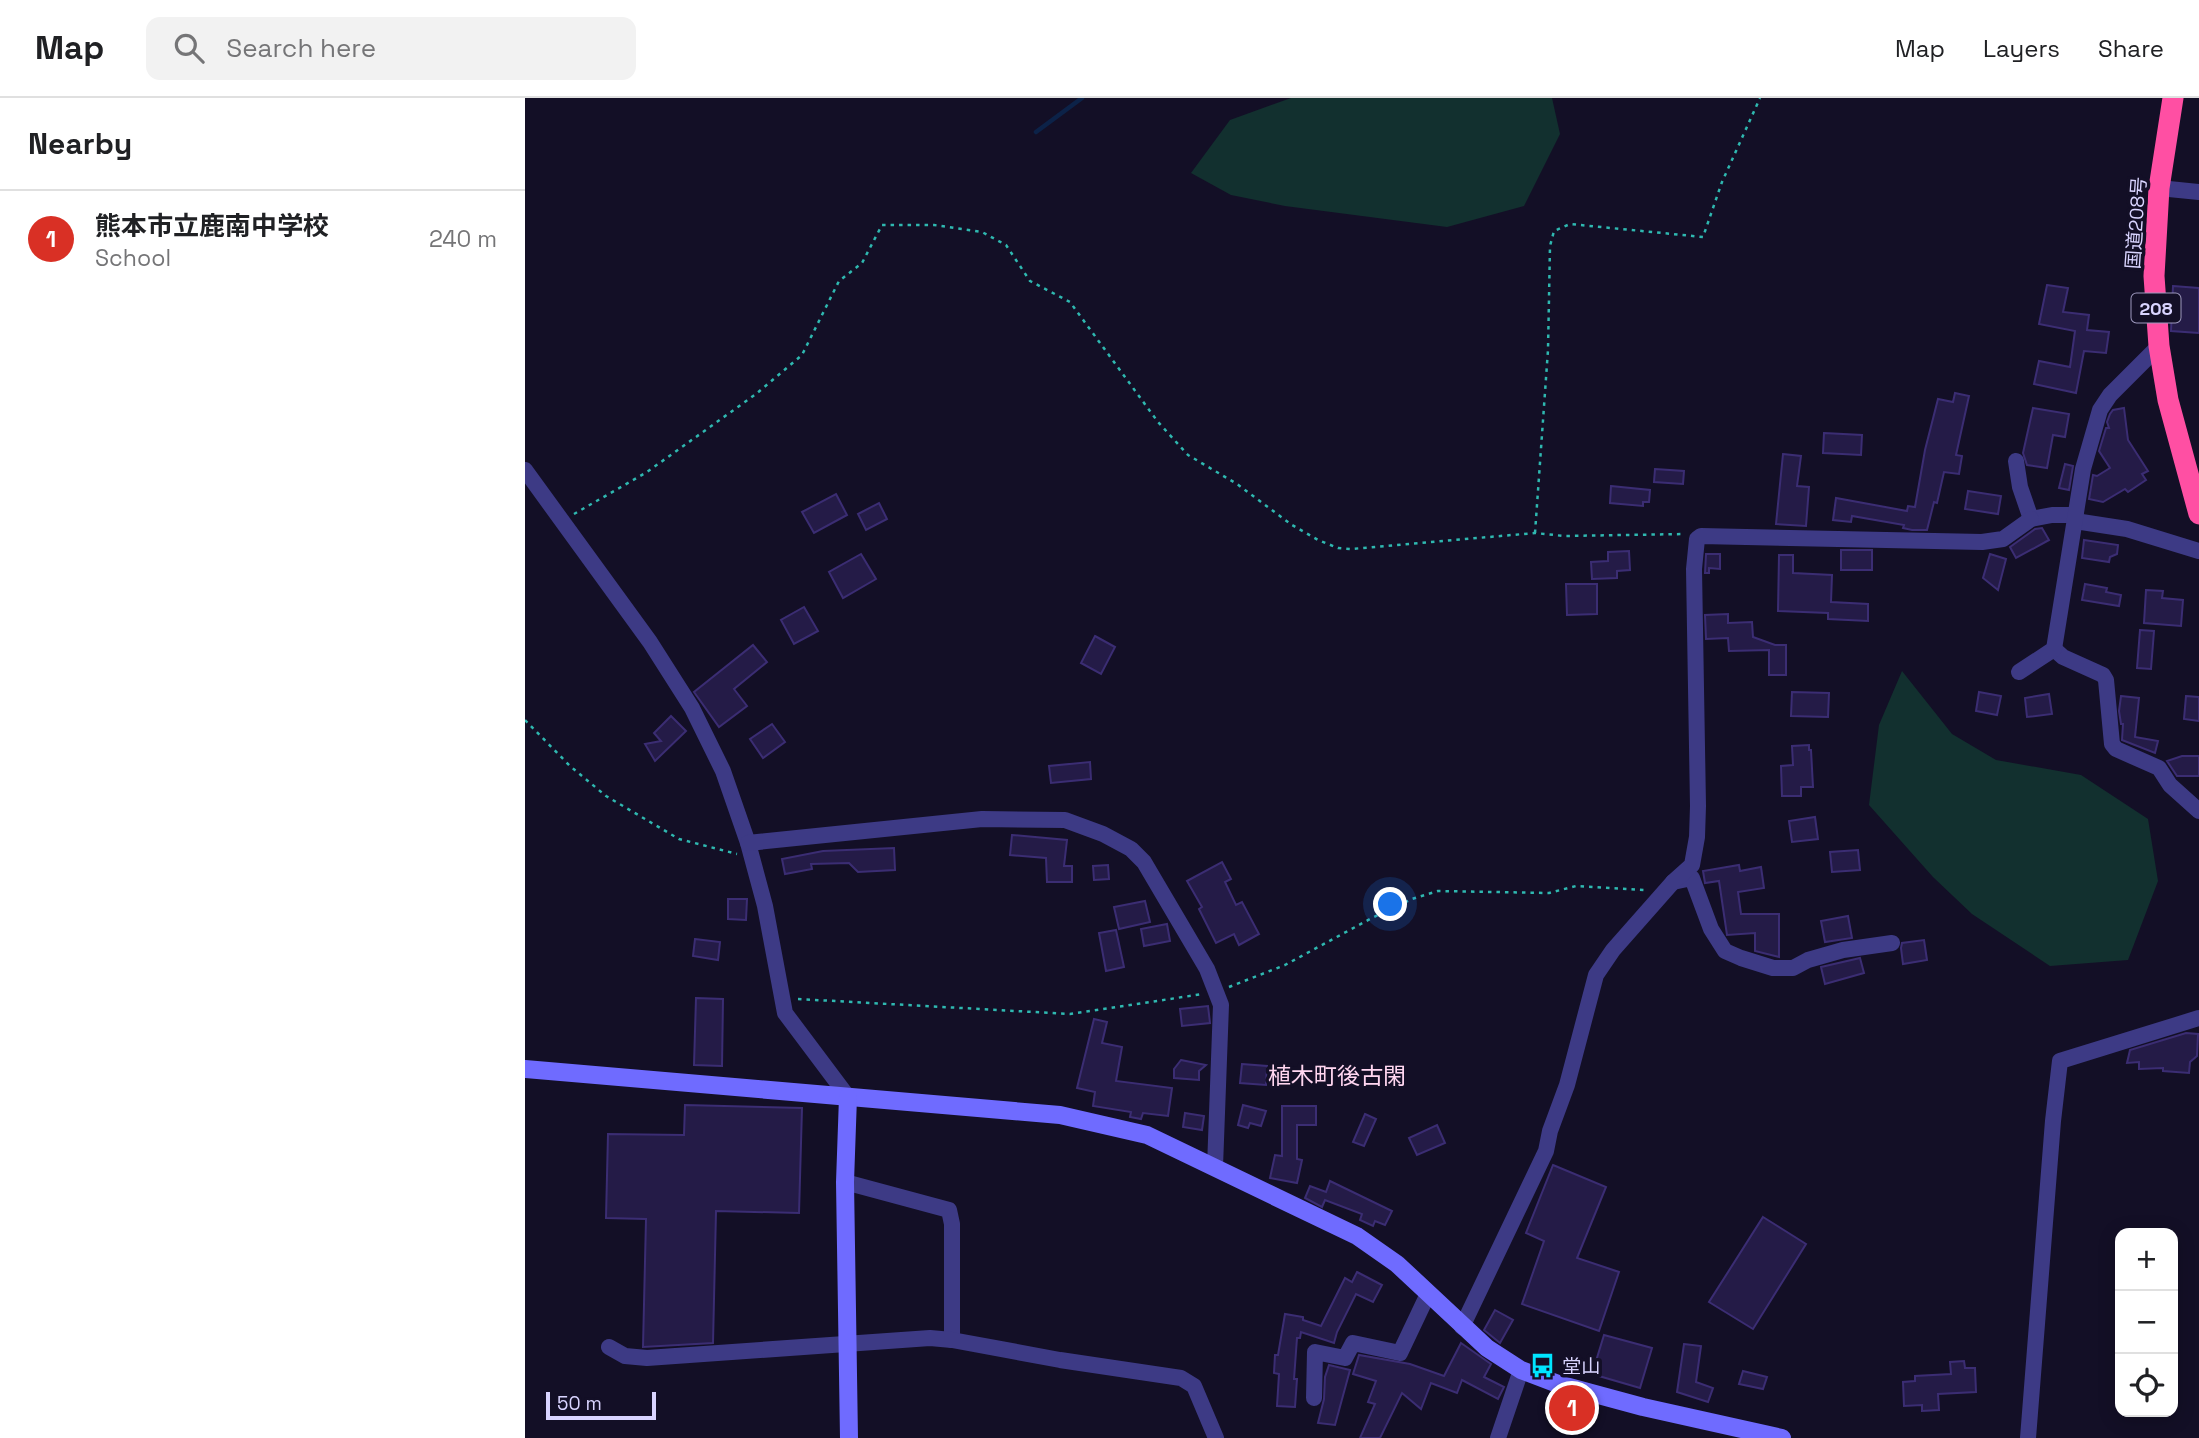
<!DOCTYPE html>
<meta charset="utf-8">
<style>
:root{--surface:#fff;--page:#f2f2f2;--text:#202124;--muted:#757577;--line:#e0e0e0;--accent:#d93025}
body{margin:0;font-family:"Space Grotesk","Noto Sans JP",sans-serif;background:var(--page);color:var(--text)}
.controls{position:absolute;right:21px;bottom:21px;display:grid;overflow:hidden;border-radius:14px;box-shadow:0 4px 18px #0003}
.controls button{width:63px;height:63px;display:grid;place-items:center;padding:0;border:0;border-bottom:2px solid var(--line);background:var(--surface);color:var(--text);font:35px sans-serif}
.scale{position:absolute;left:21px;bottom:18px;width:110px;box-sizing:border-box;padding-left:7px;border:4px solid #d9d4ff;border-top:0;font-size:19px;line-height:24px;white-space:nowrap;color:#d9d4ff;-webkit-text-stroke:5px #130f26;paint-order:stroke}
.you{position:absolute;left:866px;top:807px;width:24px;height:24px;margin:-18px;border:5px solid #fff;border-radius:50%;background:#1a73e8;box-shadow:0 0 0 10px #1a73e833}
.badge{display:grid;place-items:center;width:46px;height:46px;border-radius:50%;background:var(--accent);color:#fff;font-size:23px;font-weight:700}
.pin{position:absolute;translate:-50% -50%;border:4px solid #fff;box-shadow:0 2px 7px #0006}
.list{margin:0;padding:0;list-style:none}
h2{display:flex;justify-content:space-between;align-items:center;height:91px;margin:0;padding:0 28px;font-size:30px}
h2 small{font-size:23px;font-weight:400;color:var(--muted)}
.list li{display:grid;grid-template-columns:46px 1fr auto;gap:21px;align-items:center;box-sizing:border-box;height:98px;padding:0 28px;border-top:2px solid var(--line)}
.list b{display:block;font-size:26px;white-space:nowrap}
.list p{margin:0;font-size:23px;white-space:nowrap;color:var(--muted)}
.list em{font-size:23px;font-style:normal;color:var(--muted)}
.icon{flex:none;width:38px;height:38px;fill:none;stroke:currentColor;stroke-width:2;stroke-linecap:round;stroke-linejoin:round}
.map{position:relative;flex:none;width:1674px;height:1340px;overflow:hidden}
header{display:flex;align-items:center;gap:42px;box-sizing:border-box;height:98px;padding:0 35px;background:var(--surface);border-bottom:2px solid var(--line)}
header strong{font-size:33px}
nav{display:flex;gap:38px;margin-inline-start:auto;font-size:24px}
.search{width:490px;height:63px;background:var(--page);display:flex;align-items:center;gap:18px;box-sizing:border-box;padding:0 24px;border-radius:14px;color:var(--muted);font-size:26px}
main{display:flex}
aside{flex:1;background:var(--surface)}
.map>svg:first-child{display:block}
</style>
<header>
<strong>Map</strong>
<div class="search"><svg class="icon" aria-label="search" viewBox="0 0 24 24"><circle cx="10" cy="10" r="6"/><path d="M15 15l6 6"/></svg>Search here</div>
<nav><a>Map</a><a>Layers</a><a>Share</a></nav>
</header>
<main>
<aside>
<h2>Nearby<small></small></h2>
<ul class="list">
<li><span class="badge">1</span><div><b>熊本市立鹿南中学校</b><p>School</p></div><em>240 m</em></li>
</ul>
</aside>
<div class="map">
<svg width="1674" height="1340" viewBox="0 0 1674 1340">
<rect width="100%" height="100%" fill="#130f26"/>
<g fill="#12302f">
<path d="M766,0h261l8,36 -36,72 -77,21 -162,-21 -54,-11 -40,-22 39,-53z"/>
<path d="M1377,573l50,63 44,26 85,15 67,44 10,62 -30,79 -78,6 -78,-52 -39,-37 -64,-72 10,-80z"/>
</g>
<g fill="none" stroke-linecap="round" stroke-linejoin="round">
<path stroke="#0c2248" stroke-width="4.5" d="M511,34l46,-34"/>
</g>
<g fill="#241b47" stroke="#3b2d73" stroke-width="2">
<path d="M1522,187l21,3 -5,24 26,3 -2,15 22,2 -3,21 -22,-2 -8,42 -42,-9 5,-23 31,6 5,-36 -36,-7z"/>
<path d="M1648,188l26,2v45l-28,-2z"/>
<path d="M1430,295l14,3 -13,59 6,1 -3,18 -15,-2 -7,31 -3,-1 -7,28h-15l-9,-2 1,-3 -52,-9 -1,6 -18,-2 3,-22 71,13 1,-5 7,1 10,-57 13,-51 15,3z"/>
<path d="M1508,310l36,6 -4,23 -12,-2 -6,33 -20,-3 -4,-12z"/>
<path d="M1599,310l4,32 20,31 -6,3 4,6 -18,12 -3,-3 -22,13 -14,-3 4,-24 4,1 13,-8 -11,-17 7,-23h3l-2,-6 3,-8 3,-4z"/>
<path d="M1299,335l38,2 -1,20 -38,-2z"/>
<path d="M1258,356l18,2 -4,30 12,1 -3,39 -30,-2z"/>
<path d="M1540,366l8,2 -4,24 -10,-2z"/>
<path d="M1130,371l29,2 -1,13 -29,-2z"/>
<path d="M1086,388l39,4 -1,12h-6v4l-33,-3z"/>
<path d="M1443,393l33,5 -3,18 -33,-5z"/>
<path d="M311,396l11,21 -33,18 -12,-21z"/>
<path d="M354,405l8,16 -21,11 -8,-16z"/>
<path d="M1517,430l7,12 -33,18 -6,-11 25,-18z"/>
<path d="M1559,442l34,5 -1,9 -7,3 -1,5 -27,-4z"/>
<rect x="1316" y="452" width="31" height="20"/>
<path d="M1104,453l1,19 -13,1v7l-25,1 -1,-17 17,-1v-9z"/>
<path d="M336,456l15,25 -33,19 -14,-26z"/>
<path d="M1181,456h14v15l-11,-1v5h-4z"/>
<path d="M1465,456l16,5 -8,31 -15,-12z"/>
<path d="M1254,457h14v18l39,2 -1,27 37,2v17l-40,-2v-6l-50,-2z"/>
<path d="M1041,486h31v30l-30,1z"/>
<path d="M1560,486l22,4 -1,4 15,3 -2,11 -37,-6z"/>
<path d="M1621,492l17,1 -1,7 21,2 -2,26 -37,-3z"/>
<path d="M279,509l14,24 -24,13 -13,-24z"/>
<path d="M1203,516v9l24,-1 1,15 22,8h11v30h-17v-25l-40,1 -1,-13 -22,1 -1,-24z"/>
<path d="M1615,532l14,1 -3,38 -14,-1z"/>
<path d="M570,538l20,11 -14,27 -20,-11z"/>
<path d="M228,547l14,17 -33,27 13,17 -28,21 -25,-35z"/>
<path d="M1267,594l37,1 -1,24 -37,-1z"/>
<path d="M1454,594l22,4 -4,19 -21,-4z"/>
<path d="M1524,596l3,20 -25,3 -2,-19z"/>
<path d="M1596,598l18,2 -4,39 23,4 -3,12 -33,-13 1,-16h-2l-2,-13z"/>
<path d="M1661,598l13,1v24l-15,-2z"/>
<path d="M146,618l15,15 -31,30 -10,-17 16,-3 -7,-8z"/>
<path d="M247,626l13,18 -22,16 -13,-19z"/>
<path d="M1284,647v5h2l2,37h-12v9h-19l-1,-30 12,-1 -1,-19z"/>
<path d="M1657,658h17v20h-22l-10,-15z"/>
<path d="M565,664l1,17 -40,4 -2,-17z"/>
<path d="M1290,719l3,22 -26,3 -3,-21z"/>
<path d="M487,737l55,5 -3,26h8v16h-25l-1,-24 -36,-3z"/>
<path d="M369,750l1,22 -37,2 -9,-9 -38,1 1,5 -27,5 -3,-15 41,-8z"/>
<path d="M1333,752l2,20 -28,2 -2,-20z"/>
<path d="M697,764l9,17 -6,3 11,23 6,-3 17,32 -20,11 -5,-11 -18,9 -17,-34 3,-2 -15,-26z"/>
<path d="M583,767l1,14 -15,1 -1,-14z"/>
<path d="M1214,767l1,6 21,-4 3,21 -26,4 3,22h38v43l-24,-6v-18l-28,2 -8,-54 -14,2 -2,-12z"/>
<path d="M203,801h19l-1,21 -18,-1z"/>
<path d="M620,803l5,21 -31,7 -5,-22z"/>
<path d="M1323,818l4,22 -27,4 -4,-21z"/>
<path d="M642,826l3,17 -26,5 -3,-17z"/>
<path d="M591,832l8,37 -18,4 -7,-38z"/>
<path d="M170,841l25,3 -2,18 -25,-4z"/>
<path d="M1399,842l3,20 -24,4 -2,-16 1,-5z"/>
<path d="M1335,860l4,15 -39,11 -4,-17z"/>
<path d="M171,900l27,1 -1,67 -28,-1z"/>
<path d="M683,908l2,17 -28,3 -2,-17z"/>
<path d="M569,921l13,3 -5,21 20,4 -6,34 56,7 -4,28 -25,-3 -2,6 -11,-2 1,-5 -38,-6 2,-14 -18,-4z"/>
<path d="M1661,935l12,1 -1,22 -7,6 -1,11 -26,-2v-3l-24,1v-7l-12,1 3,-13z"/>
<path d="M656,962l25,5 -7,6v9l-25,-2v-9z"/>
<path d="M717,966l25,2 -1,19 -26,-2z"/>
<path d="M160,1007l117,3 -3,105 -83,-2 -3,132 -70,4 3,-128 -40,-1 2,-84 76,1z"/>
<path d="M718,1007l23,6 -5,15 -11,-3 -2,5 -10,-3z"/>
<path d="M757,1008h34v19h-19v34l5,1 -5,23 -27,-5 5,-23 7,1z"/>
<path d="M660,1015l19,3 -2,14 -19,-3z"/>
<path d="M840,1016l11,5 -12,27 -11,-4z"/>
<path d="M912,1027l8,18 -28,12 -8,-17z"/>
<path d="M1028,1067l53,22 -29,71 42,14 -20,59 -77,-27 22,-63 -18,-8z"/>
<path d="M805,1083l62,30 -7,14 -10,-4 -2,5 -13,-6 2,-6 -37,-14 -3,7 -17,-9 5,-12 16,6z"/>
<path d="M1238,1119l43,27 -53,85 -44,-27z"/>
<path d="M832,1174l25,13 -9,17 -17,-8 -19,38 -3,11 -33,-11 -1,6h-3l-3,41h3l-2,28 -18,-1 2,-32 -5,-1 1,-18h3l7,-41 18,3v3l18,6 24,-48 7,4z"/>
<path d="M970,1212l18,10 -13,23 -16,-13z"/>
<path d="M1079,1237l48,13 -12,40 -48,-14z"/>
<path d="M936,1245l30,21 -7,13 20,10 -6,12 -36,-19 -5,13 -26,-10 -10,26 -19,-16 -22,45h-20l15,-34 -7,-2 8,-21 -23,-7 6,-19 51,9 34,12z"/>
<path d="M1159,1246l17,2 -5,36 17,6 -5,14 -31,-10z"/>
<path d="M1439,1263l1,7h10l1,24 -38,2 1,16 -17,1v-6l-18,1 -1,-24 12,-1v-5l36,-2 -1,-12z"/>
<path d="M804,1267l21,5 -15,55 -17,-2 6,-24 1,-22z"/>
<path d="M1218,1273l24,6 -4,12 -24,-5z"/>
</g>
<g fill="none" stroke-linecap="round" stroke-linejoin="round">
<g stroke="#2fb8b0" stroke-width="2.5" stroke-dasharray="3.5 5" stroke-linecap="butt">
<path d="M49,416l73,-42 109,-78 46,-39 37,-74 23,-18 20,-38h52l48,7 24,13 24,36 40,21 88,120 30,33 49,29 55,41 26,15 20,8 13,1 184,-16 29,3 121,-2"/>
<path d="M1010,435l13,-183 2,-104 4,-15 16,-7 133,13 19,-55 38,-84"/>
<path d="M0,622l45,46 36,30 73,43 58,15"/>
<path d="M704,889l56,-22 85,-46 42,-20 26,-8 111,2 27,-7 68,4"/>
<path d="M273,901l272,15 133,-20"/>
</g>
<g stroke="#3d3a85" stroke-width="16">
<path d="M1634,90l40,4"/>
<path d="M1491,363l4,26 11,32 21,-4h24"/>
<path d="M0,372l125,172 42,66 31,63 25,72 17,63 20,107 63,84"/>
<path d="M1550,423l52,8 72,22"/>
<path d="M1529,551l9,8 40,18 3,5 6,64 4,5 43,19 11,17 29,26"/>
<path d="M1494,574l35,-23 29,-180 17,-59 10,-15 49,-49"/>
<path d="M223,745l234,-24 83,1 38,14 28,15 13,13 63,107 14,36 -6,162"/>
<path d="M1148,784l19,-4 19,51 14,22 16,7 32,10h20l15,-8 35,-10 49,-7"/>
<path d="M320,1084l104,28 3,14v116"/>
<path d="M937,1229l84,-176 4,-20 17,-46 29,-110 17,-25 60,-68 19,-17 5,-28 1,-31 -4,-237 3,-30 4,-3 281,6 21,-3 28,-20"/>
<path d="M84,1249l16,9 22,2 283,-20 22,2 108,20 121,18 13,8 22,52"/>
<path d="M789,1300l1,-46 30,6 8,-15 47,10 28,-59"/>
<path d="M973,1340l23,-68"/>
<path d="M1503,1340l25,-317 7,-60 139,-43"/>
</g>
<g stroke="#6f6bff" stroke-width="18">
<path d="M0,971l535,46 87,20 210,101 40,28 90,84 34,22 37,14 85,23 139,31"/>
<path d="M323,999l-3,85 4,256"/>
</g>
<path stroke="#ff4fa3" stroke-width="21" d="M1648,0l-14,90 -5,88 5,70 9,54 31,114"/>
</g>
<defs>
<symbol id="bus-bare" viewBox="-9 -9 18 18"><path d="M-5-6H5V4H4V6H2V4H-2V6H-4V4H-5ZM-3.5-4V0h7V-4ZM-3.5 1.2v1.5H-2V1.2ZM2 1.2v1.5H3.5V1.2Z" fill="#00e5ff" stroke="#130f26" stroke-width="2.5" paint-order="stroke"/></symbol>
</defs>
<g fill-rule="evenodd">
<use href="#bus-bare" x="1000" y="1250" width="35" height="35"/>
</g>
<g text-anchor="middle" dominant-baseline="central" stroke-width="7" stroke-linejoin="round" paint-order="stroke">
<rect fill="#130f26" stroke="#9e99be" stroke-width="2" x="1606.5" y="195.5" width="49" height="29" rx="5"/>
<g font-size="18" font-weight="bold" fill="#d9d4ff">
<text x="1631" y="210">208</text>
</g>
<g font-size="19" fill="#d9d4ff" stroke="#130f26">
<text transform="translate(1611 125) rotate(-86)">国道208号</text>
</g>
<g font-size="19" fill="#d9d4ff" stroke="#130f26" text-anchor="start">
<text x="1037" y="1268">堂山</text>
</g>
<g font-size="23" fill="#ffd6f0" stroke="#130f26">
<text x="812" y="978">植木町後古閑</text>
</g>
</g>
</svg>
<div class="controls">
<button>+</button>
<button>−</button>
<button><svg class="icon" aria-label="locate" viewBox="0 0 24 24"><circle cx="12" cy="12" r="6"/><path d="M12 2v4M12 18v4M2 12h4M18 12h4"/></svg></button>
</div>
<div class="scale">50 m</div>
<div class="you"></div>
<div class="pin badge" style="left:1047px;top:1310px">1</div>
</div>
</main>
